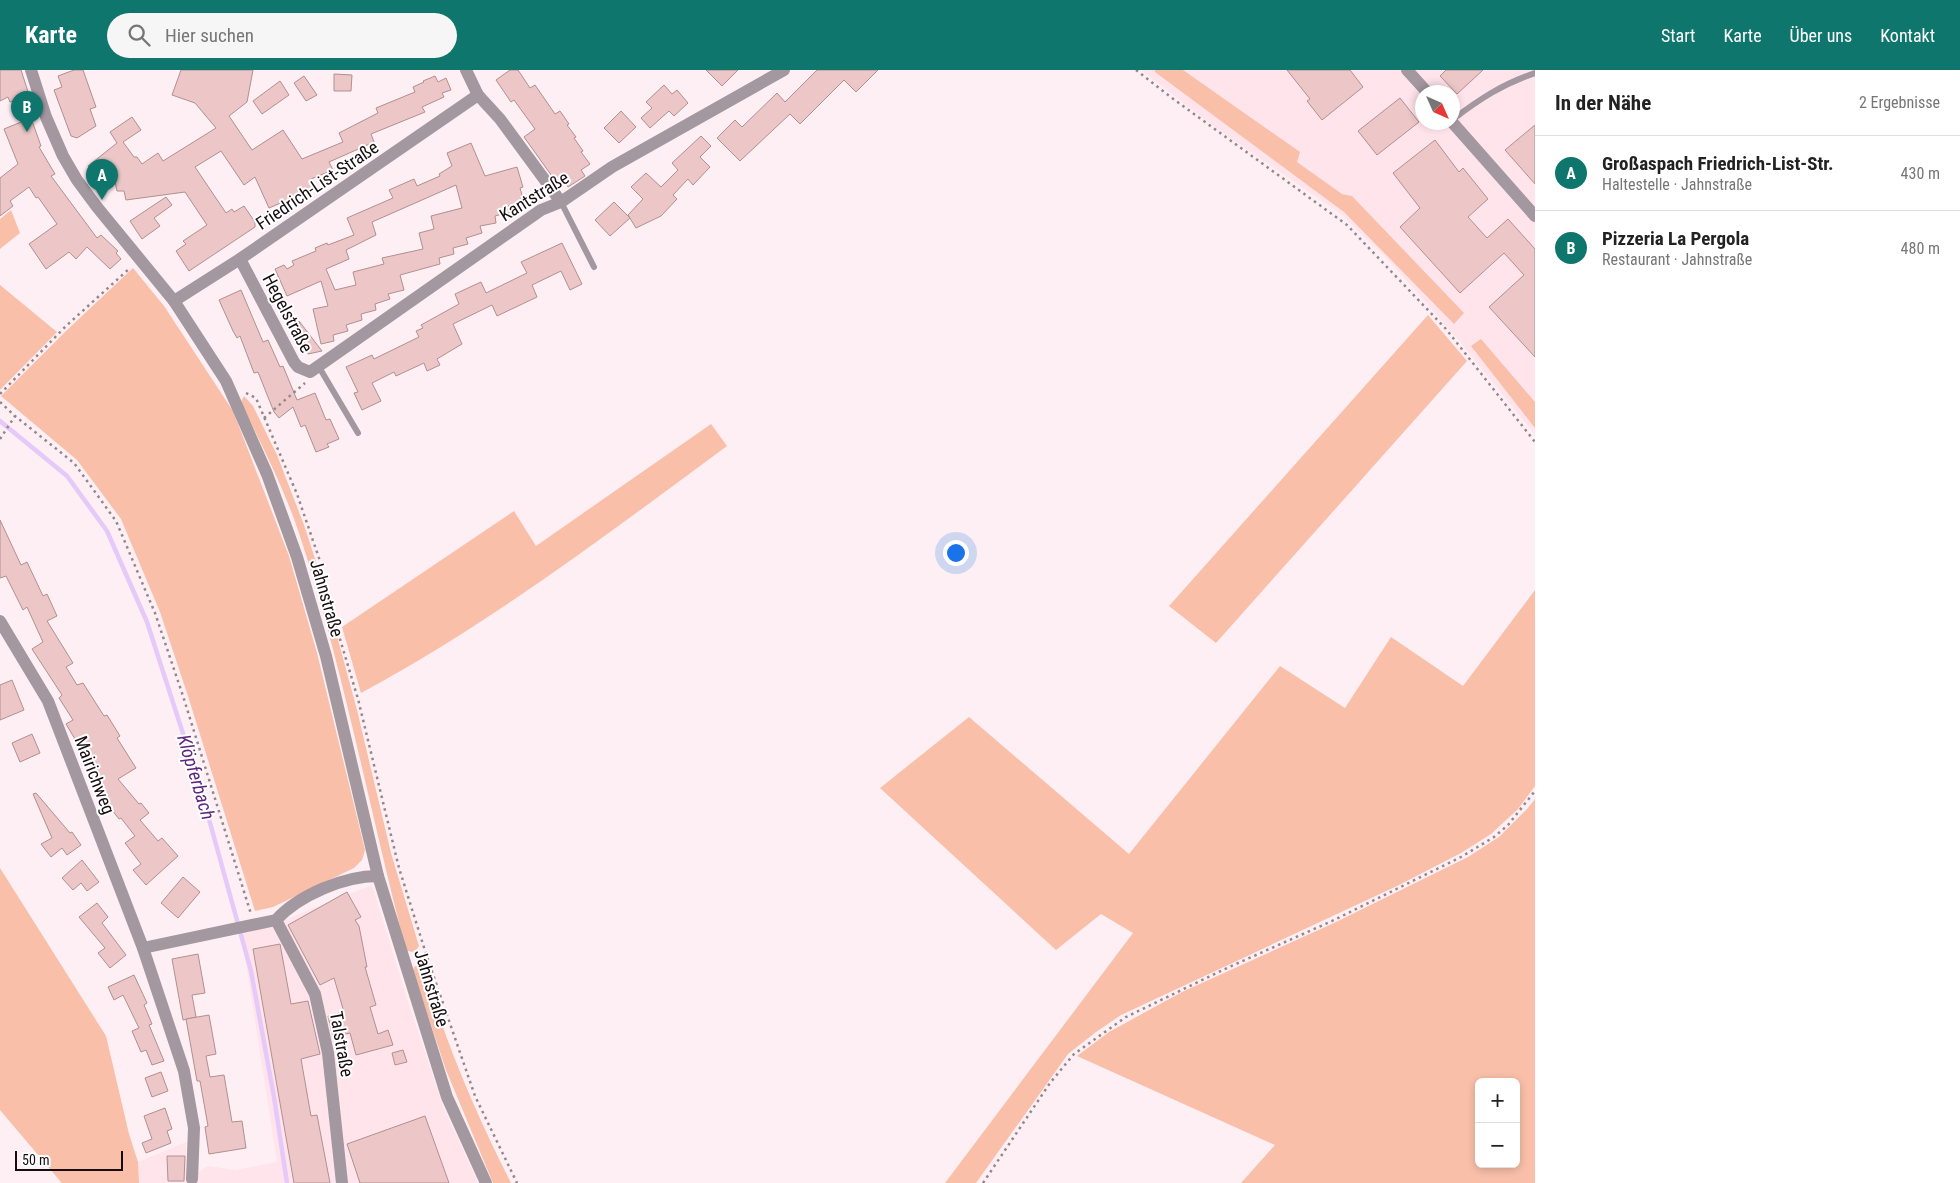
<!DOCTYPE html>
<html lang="de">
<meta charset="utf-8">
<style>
:root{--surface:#fff;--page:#f6f6f6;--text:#222;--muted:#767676;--line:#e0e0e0;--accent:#0f766e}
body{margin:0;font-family:"Roboto Condensed",sans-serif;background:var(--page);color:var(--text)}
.controls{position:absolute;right:15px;bottom:15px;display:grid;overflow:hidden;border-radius:8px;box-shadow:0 2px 8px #0003}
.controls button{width:45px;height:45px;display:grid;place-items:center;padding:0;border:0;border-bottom:1px solid var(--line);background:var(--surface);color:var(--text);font:25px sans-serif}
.compass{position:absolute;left:1415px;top:15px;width:45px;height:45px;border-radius:50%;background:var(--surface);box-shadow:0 2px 8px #0003;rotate:135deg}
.scale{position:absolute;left:15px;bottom:12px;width:108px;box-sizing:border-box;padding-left:5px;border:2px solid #170c10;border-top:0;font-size:14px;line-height:18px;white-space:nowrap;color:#170c10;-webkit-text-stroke:4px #fff;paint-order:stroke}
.you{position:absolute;left:955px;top:482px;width:18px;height:18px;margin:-12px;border:4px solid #fff;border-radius:50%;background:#1a73e8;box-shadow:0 0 0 8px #1a73e833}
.badge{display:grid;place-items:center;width:32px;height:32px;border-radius:50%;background:var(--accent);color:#fff;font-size:16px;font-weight:700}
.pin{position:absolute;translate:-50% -41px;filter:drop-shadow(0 1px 2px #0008)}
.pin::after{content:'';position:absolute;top:26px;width:18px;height:15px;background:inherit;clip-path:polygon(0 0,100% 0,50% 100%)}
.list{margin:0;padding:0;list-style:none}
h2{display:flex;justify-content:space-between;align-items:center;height:65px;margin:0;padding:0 20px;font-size:21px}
h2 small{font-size:16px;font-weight:400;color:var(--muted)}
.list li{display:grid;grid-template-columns:32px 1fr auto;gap:15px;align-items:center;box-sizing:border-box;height:75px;padding:0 20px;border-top:1px solid var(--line)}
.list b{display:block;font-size:19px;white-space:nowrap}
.list p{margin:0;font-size:16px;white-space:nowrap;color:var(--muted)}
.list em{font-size:16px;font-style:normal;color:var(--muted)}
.icon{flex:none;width:28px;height:28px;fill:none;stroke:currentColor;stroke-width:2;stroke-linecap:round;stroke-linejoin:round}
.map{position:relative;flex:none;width:1535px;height:1113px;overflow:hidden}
header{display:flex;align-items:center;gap:30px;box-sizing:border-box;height:70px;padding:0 25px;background:var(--accent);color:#fff}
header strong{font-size:24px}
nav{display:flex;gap:28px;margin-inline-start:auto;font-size:18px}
.search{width:350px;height:45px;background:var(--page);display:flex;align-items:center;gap:12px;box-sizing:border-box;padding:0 18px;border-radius:28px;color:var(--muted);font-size:19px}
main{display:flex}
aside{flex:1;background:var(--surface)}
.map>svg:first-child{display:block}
</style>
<header>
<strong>Karte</strong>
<div class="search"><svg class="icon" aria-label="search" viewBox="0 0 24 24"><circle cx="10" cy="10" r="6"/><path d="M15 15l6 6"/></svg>Hier suchen</div>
<nav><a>Start</a><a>Karte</a><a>Über uns</a><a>Kontakt</a></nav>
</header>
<main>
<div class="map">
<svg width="1535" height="1113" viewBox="0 0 1535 1113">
<rect width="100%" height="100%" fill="#fdeff3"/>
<g fill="#ffe4ec" fill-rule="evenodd">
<path d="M1141,0h394v365l-79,-98 -66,-75 -48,-47 -127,-88zM1422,22h30v30h-30z"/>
<path d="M372,815l35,113 36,108 35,77h-339l-1,-21 48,-20v38l22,-14 28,4 41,-8 -36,-231 41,-10z"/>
</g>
<g fill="#f9bfa9" fill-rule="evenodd">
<path d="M1155,0h28l117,82 -3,10 45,32 10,2 112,117 -10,11 -110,-112 -189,-140z"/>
<path d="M11,140l9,23 -20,16v-30z"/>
<path d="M133,198l31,38 69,105 56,145 28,97 48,197 -3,10 -8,8 -81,39 -18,4 -67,-215 -28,-84 -39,-93 -44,-59 -76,-64 65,-65z"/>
<path d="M0,215l57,47 -57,58z"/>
<path d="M1428,245l39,46 -251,282 -47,-37z"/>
<path d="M1481,269l54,63v26l-64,-82z"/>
<path d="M244,326l9,10 24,49 27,70 17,52 36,133 34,143 28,93 -3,4 -4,2 -6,-2 -1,-4c-36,-138 -62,-280 -107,-416 -15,-44 -37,-86 -57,-128z"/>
<path d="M711,354l16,22c-118,87 -236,177 -366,247l-19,-66 172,-116 22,35z"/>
<path d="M1535,520v196l-17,23 -27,25 -30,19 -64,33 -276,129 -25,17 -28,22 -92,129h-31l188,-250 -32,-19 -45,36 -176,-162 89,-71 160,137 151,-188 65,42 46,-71 72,49z"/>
<path d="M1535,729v384h-294l34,-38 -198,-89 32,-24 73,-40 152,-69 134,-66 31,-20 29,-29zM1479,1012h37v82h-37z"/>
<path d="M0,798l106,168 23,98 9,28 1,21h-79l1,-1 -61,-72z"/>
<path d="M422,893c10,10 9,31 14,44 20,60 46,119 75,176h-18l-47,-113 -33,-99 1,-4z"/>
</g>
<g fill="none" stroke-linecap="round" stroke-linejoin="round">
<path stroke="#e5c9f9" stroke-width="4.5" d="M0,351l67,55 40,55 40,91 52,161 52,188 23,126 13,86"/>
</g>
<g fill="#edc7c7" stroke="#b28f8f" fill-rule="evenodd">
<path d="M0,0h21l8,25 -19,7 -2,-5 -8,4z"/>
<path d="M74,0h9l13,37 -6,2 6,17 -19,12 -6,-2 -17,-46 8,-3 -4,-11z"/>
<path d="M181,0h72l-6,32 -18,14 23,34 31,-20 19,29 41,-17 -4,-9 39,-20 -2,-5 39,-16 -2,-5 11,-5 -1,-1 12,-5 3,6 8,-4 5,12 -9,3 2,4 -22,10 3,5 -54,22 3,8 -45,20 4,8 -22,9 4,9 -46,20 -14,-31 -11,8 -23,-34 -26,16 31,46 6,-4 2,3 10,-6 11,16v5l-66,44 -13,-20 10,-7 -3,-3 24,-16 -22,-33 -59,8 -2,-9h-7l-3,-15 -12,9 -14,-19 29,-23 -7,-11 22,-15 9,13 -18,12 11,15h3l5,7 16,-11 5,8 53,-33 -21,-25 -23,-8z"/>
<path d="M510,0h8l12,18 5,-3 20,29 5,-3 9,13 -2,1 9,12 -2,1 9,13 -2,1 9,12 -9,6 4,6 -17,11 -3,-5 -6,4 -35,-49 11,-8 -21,-29 -3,2 -15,-22z"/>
<path d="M706,0h32l-16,16z"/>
<path d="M817,0h61l-22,22 -12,-12 -44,44 -10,-10 -50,47 -23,-23 18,-18 7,7 35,-34 8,9z"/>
<path d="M1287,0h63l13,17 -41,33 -15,-19 3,-2z"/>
<path d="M1446,0h37l-26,24 -17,-18z"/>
<path d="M334,4l18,1 -1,16h-17z"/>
<path d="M304,6l13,19 -11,6 -12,-18z"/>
<path d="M280,11l9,14 -27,19 -9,-13z"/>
<path d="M664,15l8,9 5,-4 11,13 -14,13 -5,-5 -19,17 -9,-10 11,-10 -6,-6z"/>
<path d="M1400,28l19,24 -42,33 -19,-24z"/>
<path d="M621,41l15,16 -17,16 -15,-15z"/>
<path d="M31,48l10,28 -2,1 16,27 -4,2 46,62 4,-3 17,16 -2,2 5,6 -11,10 -23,-22 -11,12 -7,-7 -23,17 -17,-25 28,-20 -19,-27 -2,1 -7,-11 -19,14 3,5 -13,10v-38l18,-14 -14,-35z"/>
<path d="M1535,55v59l-30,-34z"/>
<path d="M701,66l10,10 -11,11 10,10 -17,18 -5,-6 -15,16 4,4 -16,17 -25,12 -8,-13 15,-16 -12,-12 15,-14 15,14 17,-17 -6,-7z"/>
<path d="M1435,70l24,32 4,-4 25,31 -20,18 19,21 21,-19 27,30v108l-46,-50 35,-32 -20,-22 -44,40 -60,-66 20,-19 -27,-35z"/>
<path d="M471,73l14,33 32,-9 6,20 -3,1 4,14 -16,4 2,6 -15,4 1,7 -16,3 2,7 -16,5 2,6 -15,4 1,6 -15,4 1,6 -40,11 4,15 -16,4 2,5 -15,5 1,6 -15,4 1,6 -16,5 2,6 -15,4 1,6 -13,3 -8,-35 15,-3 -7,-25 -34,15 -12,-27 9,-4 3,4 7,-4 -2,-4 24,-10 -1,-3 12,-5 1,2 26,-10 -7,-17 46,-20 -4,-8 25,-11 3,7 23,-10 -1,-2 13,-8 -5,-13zM456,115l6,23 -31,8 3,13 -15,4 4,16 -41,9 2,6 -31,8 3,13 -21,5 -9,-21 23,-10 -3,-9 30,-15 -4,-13z"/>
<path d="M166,127l6,8 -18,13 6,8 -18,13 -12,-18z"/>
<path d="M614,132l16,16 -20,18 -15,-16z"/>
<path d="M562,173l20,41 -12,6 -9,-19 -29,14 5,12 -40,19 -5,-11 -39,19 9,20 -25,15 3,6 -13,6 -3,-8 -28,13 -2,-4 -22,11 9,18 -19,9 -8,-17 4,-1 -12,-25 26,-12 2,4 45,-22 -3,-6 7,-3 -2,-3 38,-21 -4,-10 26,-12 5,11 41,-20 -6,-11z"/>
<path d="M241,220l22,52 5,-2 12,27 3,-1 14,34 18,-7 11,27 4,-1 9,20 -12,5 2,3 -13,5 -11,-27 -4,2 -8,-20 -14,11 -5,-6 -16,-40 -4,1 -14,-37 -3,2 -4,-7 -14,-31z"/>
<path d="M299,251l23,30 -14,3z"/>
<path d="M0,450l21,45 6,-3 16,34 4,-2 10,22 -10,5 26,42 -7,4 11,18 6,-2 21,33 3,-1 13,21 -3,2 19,30 -18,11 21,25 2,-1 8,10 -9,7 18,21 4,-3 16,18 -32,29 -13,-15 8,-6 -16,-21 10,-7 -14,-18 -2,1 -18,-23 3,-2 -17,-28 3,-2 -24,-40 7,-4 -14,-22 3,-3 -30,-46 11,-7 -16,-35 -4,3 -17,-34 -6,2z"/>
<path d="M12,610l12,30 -24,10v-35z"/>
<path d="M32,664l8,19 -20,9 -8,-19z"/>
<path d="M36,723l34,40 2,-1 9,13 -14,10 -5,-7 -11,9 -10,-13 11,-6 -19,-44z"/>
<path d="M82,790l17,22 -12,9 -6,-8 -8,7 -11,-12z"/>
<path d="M183,807l17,15 -22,26 -17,-15z"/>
<path d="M347,822l14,25 -6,3 4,6 8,41h-2l11,38 -6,2 8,27 10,-4 5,15 -37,10 -6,-22 -17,4 -5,-21 16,-4 -10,-34 -14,7 -32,-60z"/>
<path d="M97,833l11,14 -6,6 24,32 -16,13 -12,-15 7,-5 -26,-31z"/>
<path d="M280,874l11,60 17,-3 12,53 -19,5 10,57 6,-1 13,68h-36l-41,-234z"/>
<path d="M198,884l7,39 -13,2 4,22 -13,3 -11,-61z"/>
<path d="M134,905l13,28 -3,2 8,19 -3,1 15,36 -12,4 -6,-15 -5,2 -9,-21 7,-3 -16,-33 -9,5 -6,-13z"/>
<path d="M209,945l7,39 -10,2 4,21 14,-2 8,47 10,-1 4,27 -37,6 -4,-27 3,-1 -8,-45h-3l-11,-62z"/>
<path d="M403,980l4,12 -12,3 -3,-12z"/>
<path d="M161,1002l7,19 -16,6 -7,-19z"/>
<path d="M165,1038l7,21 -5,2 4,12 -25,10 -4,-10 10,-4 -8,-23z"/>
<path d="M425,1046l24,67h-89l-13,-39z"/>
<path d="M167,1086h18l-1,25h-16z"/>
</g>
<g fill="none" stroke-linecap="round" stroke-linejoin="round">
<g stroke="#93878b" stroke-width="2.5" stroke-dasharray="2.5 4" stroke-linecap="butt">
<path d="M1136,0l36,28 175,127 99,104 89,113"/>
<path d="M246,323l10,5 41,96 24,70 16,65 21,70 41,169 28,89 48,139 42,87"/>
<path d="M0,324l66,-68 64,-58"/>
<path d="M0,332l15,14 59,47 42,58 39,92 28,83 68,218"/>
<path d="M264,348l41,-35"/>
<path d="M0,369l15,-23"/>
<path d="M416,890l11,-3"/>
<path d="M983,1113l67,-100 24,-29 52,-37 101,-49 105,-47 129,-64 33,-20 14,-12 27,-34"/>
</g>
<g stroke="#a397a0" stroke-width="6">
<path d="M1452,50c29,-22 49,-35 83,-47"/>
<path d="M561,132l33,65"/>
<path d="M319,297l39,66"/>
</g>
<g stroke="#a397a0" stroke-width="12">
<path d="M466,0l12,25 22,24 61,83"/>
<path d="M1407,0l20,22"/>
<path d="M1452,52l83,94"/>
<path d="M240,189l54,103 4,5 12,5 231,-162 20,-8 51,-35 172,-97"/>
<path d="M174,231l66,-42 238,-164"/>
<path d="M0,551l48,80 95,247 41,123 10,57 -2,51"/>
<path d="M276,850l39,74 13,59 14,130"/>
<path d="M143,878l133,-28c23,-25 68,-44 102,-44"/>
</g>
<path stroke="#a397a0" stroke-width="12" d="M31,0l15,47 17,39 14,24 20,27 77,94 52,80 41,93 30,83 29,99 52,220 69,221 39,86"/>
</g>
<g text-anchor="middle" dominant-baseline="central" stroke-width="4" stroke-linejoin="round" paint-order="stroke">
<g font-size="18" fill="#170c10" stroke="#fff">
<text transform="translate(317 115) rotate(-34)">Friedrich-List-Straße</text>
<text transform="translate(534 126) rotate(-32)">Kantstraße</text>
<text transform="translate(288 243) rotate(62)">Hegelstraße</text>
<text transform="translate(327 528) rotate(74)">Jahnstraße</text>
<text transform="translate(95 705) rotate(69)">Mairichweg</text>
<text transform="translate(432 918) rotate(73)">Jahnstraße</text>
<text transform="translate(342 974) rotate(80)">Talstraße</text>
</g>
<g font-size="19" font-style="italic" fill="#5e257e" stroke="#fff">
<text transform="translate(196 707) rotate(73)">Klöpferbach</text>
</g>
</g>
</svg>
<div class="controls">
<button>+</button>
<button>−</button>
</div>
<svg class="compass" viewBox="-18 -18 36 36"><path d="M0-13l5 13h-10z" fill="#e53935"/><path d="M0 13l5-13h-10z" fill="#767676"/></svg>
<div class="scale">50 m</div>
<div class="you"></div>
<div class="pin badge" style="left:102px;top:130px">A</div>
<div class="pin badge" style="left:27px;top:62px">B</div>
</div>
<aside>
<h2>In der Nähe<small>2 Ergebnisse</small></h2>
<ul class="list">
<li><span class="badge">A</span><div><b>Großaspach Friedrich-List-Str.</b><p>Haltestelle · Jahnstraße</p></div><em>430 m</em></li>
<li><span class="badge">B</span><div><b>Pizzeria La Pergola</b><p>Restaurant · Jahnstraße</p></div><em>480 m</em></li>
</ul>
</aside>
</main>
